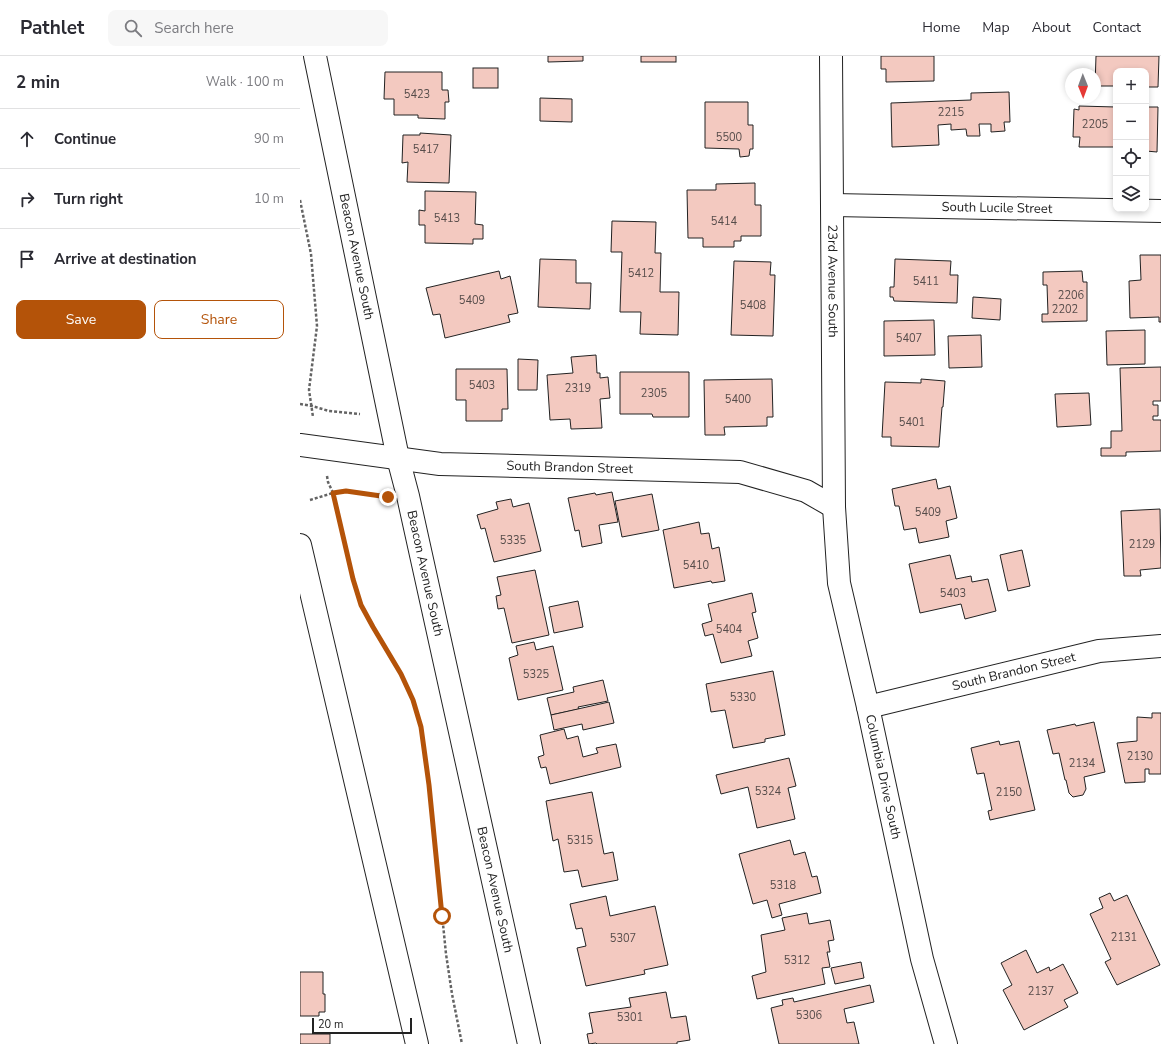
<!DOCTYPE html>
<meta charset="utf-8">
<style>
:root{--surface:#fff;--page:#f7f7f7;--text:#2b2b33;--muted:#7c7c81;--line:#e1e1e2;--accent:#b45309}
body{margin:0;font-family:"Nunito Sans",sans-serif;background:var(--page);color:var(--text)}
.controls{position:absolute;right:12px;top:12px;display:grid;overflow:hidden;border-radius:8px;box-shadow:0 2px 6px #0003}
.controls button{width:36px;height:36px;display:grid;place-items:center;padding:0;border:0;border-bottom:1px solid var(--line);background:var(--surface);color:var(--text);font:20px sans-serif}
.compass{position:absolute;left:765px;top:12px;width:36px;height:36px;border-radius:50%;background:var(--surface);box-shadow:0 2px 6px #0003;rotate:179deg}
.scale{position:absolute;left:12px;bottom:10px;width:100px;box-sizing:border-box;padding-left:4px;border:2px solid #222;border-top:0;font-size:11px;line-height:14px;white-space:nowrap;color:#222;-webkit-text-stroke:3px #fff;paint-order:stroke}
.stop{position:absolute;width:12px;height:12px;margin:-9px;border:3px solid #b45309;border-radius:50%;background:#fff}
.stop.end{background:#b45309;border-color:#fff;box-shadow:0 1px 4px #0008}
.list{margin:0;padding:0;list-style:none}
h2{display:flex;justify-content:space-between;align-items:center;height:52px;margin:0;padding:0 16px;font-size:17px}
h2 small{font-size:13px;font-weight:400;color:var(--muted)}
.list li{display:grid;grid-template-columns:26px 1fr auto;gap:12px;align-items:center;box-sizing:border-box;height:60px;padding:0 16px;border-top:1px solid var(--line)}
.list b{display:block;font-size:15px;white-space:nowrap}
.list em{font-size:13px;font-style:normal;color:var(--muted)}
.actions{display:flex;gap:8px;padding:12px 16px}
.actions a{flex:1;padding:9px 0;border:1px solid var(--accent);border-radius:8px;text-align:center;font-size:14px;color:var(--accent)}
.actions .main{background:var(--accent);color:#fff}
.icon{flex:none;width:22px;height:22px;fill:none;stroke:currentColor;stroke-width:2;stroke-linecap:round;stroke-linejoin:round}
.map{position:relative;flex:none;width:861px;height:988px;overflow:hidden}
header{display:flex;align-items:center;gap:24px;box-sizing:border-box;height:56px;padding:0 20px;background:var(--surface);border-bottom:1px solid var(--line)}
header strong{font-size:19px}
nav{display:flex;gap:22px;margin-inline-start:auto;font-size:14px}
.search{width:280px;height:36px;background:var(--page);display:flex;align-items:center;gap:10px;box-sizing:border-box;padding:0 14px;border-radius:8px;color:var(--muted);font-size:15px}
main{display:flex}
aside{flex:1;background:var(--surface)}
.map>svg:first-child{display:block}
</style>
<header>
<strong>Pathlet</strong>
<div class="search"><svg class="icon" aria-label="search" viewBox="0 0 24 24"><circle cx="10" cy="10" r="6"/><path d="M15 15l6 6"/></svg>Search here</div>
<nav><a>Home</a><a>Map</a><a>About</a><a>Contact</a></nav>
</header>
<main>
<aside>
<h2>2 min<small>Walk · 100 m</small></h2>
<ul class="list">
<li><svg class="icon" aria-label="ahead" viewBox="0 0 24 24"><path d="M12 20V5M6 11l6-6 6 6"/></svg><div><b>Continue</b></div><em>90 m</em></li>
<li><svg class="icon" aria-label="right" viewBox="0 0 24 24"><path d="M7 20v-9h11M14 6l5 5-5 5"/></svg><div><b>Turn right</b></div><em>10 m</em></li>
<li><svg class="icon" aria-label="arrive" viewBox="0 0 24 24"><path d="M6 21V4h12l-3 4 3 4H6"/></svg><div><b>Arrive at destination</b></div></li>
</ul>
<div class="actions"><a class="main">Save</a><a>Share</a></div>
</aside>
<div class="map">
<svg width="861" height="988" viewBox="0 0 861 988">
<rect width="100%" height="100%" fill="#fff"/>
<g fill="#f3c9c0" stroke="#222">
<path d="M248,0h35v5l-35,1z"/>
<rect x="341" y="0" width="35" height="6"/>
<path d="M581,0h53v25l-48,1v-13h-5z"/>
<path d="M796,0h63l-1,31h-12v-16h-30v15h-21z"/>
<rect x="173" y="12" width="25" height="20"/>
<path d="M85,16h57v18h6l1,12h-4v17l-27,-1v-3h-24v-16h-10z"/>
<path d="M709,36l1,30h-6l1,9 -14,1v-8h-12l1,12h-13l-1,-7 -15,1v-6l-13,1 1,20 -47,2 -1,-44 80,-3v-7z"/>
<path d="M240,42l32,1v23l-32,-1z"/>
<path d="M405,46h43v23h5v24h-3l-1,7 -9,1 -1,-8 -34,-1z"/>
<path d="M779,50l37,1v40h-37l1,-10h-7l1,-28 5,1z"/>
<path d="M846,51h12l-1,45 -11,-1z"/>
<path d="M120,77l31,2 -2,48 -42,-1 1,-20 -6,1 1,-28h17z"/>
<path d="M455,127v22h6v31h-20v5h-7v6h-31v-9h-15l-1,-48h29v-6z"/>
<path d="M125,135l51,1 -1,32 8,1v14h-10v5l-48,-1v-18h-6v-15l6,1z"/>
<path d="M312,165l44,1 -1,31h6l-1,39h19l-1,43 -38,-1 1,-22h-21l2,-60h-11z"/>
<path d="M840,199h21v67h-2v-5l-29,1 -1,-37 12,-1z"/>
<path d="M240,203l36,1v23h15l-1,26 -52,-2z"/>
<path d="M595,203l56,2 -1,14h8l-1,28 -63,-2 -1,-4h-3v-10h4z"/>
<path d="M434,205l37,1 -1,13h5l-2,61 -42,-1z"/>
<path d="M199,215l2,8 9,-3 8,37 -10,2 2,7 -65,16 -5,-24 -7,1 -7,-27z"/>
<path d="M782,215l1,11h4v39l-45,1v-8h6l-1,-29h-4v-13z"/>
<path d="M673,241l28,2 -1,21 -28,-2z"/>
<path d="M634,264l1,35 -51,1v-35z"/>
<path d="M845,274v34l-38,1 -1,-34z"/>
<path d="M681,279l1,32 -33,1 -1,-32z"/>
<path d="M296,299l1,18h3v5l8,-1 2,21 -10,1 2,29 -31,1 -1,-10 -20,1 -3,-45 26,-2 -2,-16z"/>
<path d="M218,303l20,1 -1,30h-19z"/>
<path d="M861,311v34h-8v4h5v11h-5v4h8v31l-35,1v4h-25v-8h10v-17h11l-2,-63z"/>
<path d="M156,313h51l1,40h-6v12h-36v-21h-10z"/>
<path d="M320,316h69v45h-36l-1,-3h-32z"/>
<path d="M472,323l1,38h-6v9l-43,1 1,8h-20l-1,-55z"/>
<path d="M621,323l24,2 -2,26h-1l-3,40 -48,-1v-9h-9l3,-55 36,1z"/>
<path d="M789,337l2,32 -34,2 -2,-33z"/>
<path d="M636,423l2,10 12,-3 7,32 -11,3 3,16 -30,6 -3,-15 -12,2 -5,-24h-4l-3,-17z"/>
<path d="M312,436l6,30 -19,3 3,18 -20,4 -3,-17 -4,1 -7,-33 27,-5 1,2z"/>
<path d="M352,438l7,36 -37,7 -7,-36z"/>
<path d="M211,443l2,8 16,-4 12,48 -47,11 -9,-34 -4,1 -4,-14 21,-6 -2,-7z"/>
<path d="M860,453l1,59 -21,2 1,6h-17l-3,-65z"/>
<path d="M399,466l2,12 8,-1 3,16 7,-2 6,34 -13,2 -1,-2 -37,7 -11,-58z"/>
<path d="M722,494l8,36 -22,5 -8,-36z"/>
<path d="M650,499l6,24 15,-3 1,6 16,-3 8,32 -31,8 -4,-15 -41,9 -11,-49z"/>
<path d="M235,514l14,65 -37,8 -8,-35 -6,1 -2,-13 5,-1 -4,-18z"/>
<path d="M452,537l4,19 -4,1 6,25 -10,3 4,15 -31,7 -8,-29 -8,2 -3,-12 10,-3 -4,-17z"/>
<path d="M278,545l5,26 -29,6 -5,-26z"/>
<path d="M234,586l2,8 17,-4 10,44 -45,10 -9,-42 9,-3 -2,-9z"/>
<path d="M473,615l12,64 -20,4v3l-32,6 -8,-38 -14,2 -5,-28z"/>
<path d="M303,624l5,21 -30,6 1,2 -28,6 -4,-17 27,-6 -1,-5z"/>
<path d="M309,646l5,21 -31,7 -1,-6 -28,6 -3,-15z"/>
<path d="M852,657h9v61h-12v-5h-4v13l-20,1 -8,-40 20,-2v-24l15,1z"/>
<path d="M794,666l11,50 -21,5 2,12 -3,6 -10,2 -4,-4 -3,-13h-1l-6,-27 -6,1 -6,-24 28,-6 1,2z"/>
<path d="M264,673l3,10 11,-3 5,21 15,-4 -2,-5 20,-4 5,23 -71,17 -4,-17 -5,1 -3,-11 6,-2 -4,-20z"/>
<path d="M699,685l1,4 19,-4 16,69 -45,10 -2,-9 4,-1 -8,-37 -7,1 -6,-26z"/>
<path d="M489,702l7,28 -8,2 7,31 -38,9 -9,-41 -27,7 -5,-19z"/>
<path d="M292,736l12,62 9,-2 5,28 -36,7 -4,-17 -14,2 -6,-33 -5,2 -7,-40z"/>
<path d="M490,784l4,15 11,-3 7,25 5,-1 4,17 -42,11 3,11 -10,3 -5,-18 -14,4 -14,-50z"/>
<path d="M810,837l4,8 13,-6 33,70 -43,20 -12,-23 6,-3 -21,-45 13,-6 -4,-10z"/>
<path d="M306,840l4,20 45,-10 13,59 -24,5 1,4 -59,12 -9,-38 9,-2 -4,-18 -6,1 -6,-25z"/>
<path d="M507,857l2,11 21,-4 4,20 -6,1 2,11h-3l3,15 -8,1 3,16 -68,15 -5,-23 14,-4 -5,-37 24,-5 -3,-12z"/>
<path d="M726,894l11,23 12,-6 1,4 13,-7 15,29 -14,7 4,7 -44,23 -21,-40 9,-5 -11,-22z"/>
<path d="M561,906l3,16 -29,6 -4,-16z"/>
<path d="M0,916h23v22h2v18h-6v4h-19z"/>
<path d="M570,929l4,17 -30,7 3,14 7,-1 5,22h-80l-8,-36 12,-3 -1,-5 11,-2 1,4z"/>
<path d="M366,936l5,26 15,-2 4,24 -13,2v2h-80l-1,-1 -7,1 -2,-10 6,-1 -4,-20 42,-6 -2,-9z"/>
<rect x="0" y="978" width="30" height="10"/>
</g>
<g fill="none" stroke-linecap="round" stroke-linejoin="round">
<defs>
<g id="minor">
<path id="s1" d="M531,0l3,451 5,76 29,124 54,252 24,85"/>
<path id="s2" d="M533,149l328,6"/>
<path id="s3" d="M0,389l140,19 300,8 66,19 28,16"/>
<path id="s4" d="M568,651l231,-56 62,-5"/>
</g>
<g id="secondary">
<path id="s5" d="M15,0l83,402 10,38 121,548"/>
<path d="M0,489l117,499"/>
</g>
</defs>
<use href="#minor" stroke="#222" stroke-width="24"/>
<use href="#secondary" stroke="#222" stroke-width="24"/>
<g stroke="#646464" stroke-width="2.5" stroke-dasharray="3 2" stroke-linecap="butt">
<path d="M0,144l11,54 6,72 -8,64 4,27"/>
<path d="M0,348l12,2 17,5 31,3"/>
<path d="M27,420l1,6 5,11 20,86 8,26 12,22 28,47 12,26 8,27 8,58 17,169 6,40 10,50"/>
<path d="M10,444l23,-7 13,-2 33,5"/>
</g>
<use href="#minor" stroke="#fff" stroke-width="22"/>
<use href="#secondary" stroke="#fff" stroke-width="22"/>
</g>
<g fill="none" stroke-linecap="round" stroke-linejoin="round">
<path stroke="#b45309" stroke-width="5" d="M88,441l-42,-6 -13,2 20,86 8,26 12,22 28,47 12,26 8,27 8,58 13,131"/>
</g>
<g text-anchor="middle" dominant-baseline="central" stroke-width="3" stroke-linejoin="round" paint-order="stroke">
<g font-size="11" fill="#564c4a">
<text x="117" y="38">5423</text>
<text x="651" y="56">2215</text>
<text x="795" y="68">2205</text>
<text x="429" y="81">5500</text>
<text x="126" y="93">5417</text>
<text x="147" y="162">5413</text>
<text x="424" y="165">5414</text>
<text x="341" y="217">5412</text>
<text x="626" y="225">5411</text>
<text x="771" y="239">2206</text>
<text x="172" y="244">5409</text>
<text x="453" y="249">5408</text>
<text x="765" y="253">2202</text>
<text x="609" y="282">5407</text>
<text x="182" y="329">5403</text>
<text x="278" y="332">2319</text>
<text x="354" y="337">2305</text>
<text x="438" y="343">5400</text>
<text x="612" y="366">5401</text>
<text x="628" y="456">5409</text>
<text x="213" y="484">5335</text>
<text x="842" y="488">2129</text>
<text x="396" y="509">5410</text>
<text x="653" y="537">5403</text>
<text x="429" y="573">5404</text>
<text x="236" y="618">5325</text>
<text x="443" y="641">5330</text>
<text x="840" y="700">2130</text>
<text x="782" y="707">2134</text>
<text x="468" y="735">5324</text>
<text x="709" y="736">2150</text>
<text x="280" y="784">5315</text>
<text x="483" y="829">5318</text>
<text x="824" y="881">2131</text>
<text x="323" y="882">5307</text>
<text x="497" y="904">5312</text>
<text x="741" y="935">2137</text>
<text x="509" y="959">5306</text>
<text x="330" y="961">5301</text>
</g>
<g font-size="13" fill="#222" stroke="#fff">
<text stroke="none"><textPath href="#s2" startOffset="164">South Lucile Street</textPath></text>
<text stroke="none"><textPath href="#s5" startOffset="205">Beacon Avenue South</textPath></text>
<text stroke="none"><textPath href="#s1" startOffset="225">23rd Avenue South</textPath></text>
<text stroke="none"><textPath href="#s3" startOffset="271">South Brandon Street</textPath></text>
<text stroke="none"><textPath href="#s5" startOffset="529">Beacon Avenue South</textPath></text>
<text stroke="none"><textPath href="#s4" startOffset="150">South Brandon Street</textPath></text>
<text stroke="none"><textPath href="#s1" startOffset="726">Columbia Drive South</textPath></text>
<text stroke="none"><textPath href="#s5" startOffset="853">Beacon Avenue South</textPath></text>
</g>
</g>
</svg>
<div class="controls">
<button>+</button>
<button>−</button>
<button><svg class="icon" aria-label="locate" viewBox="0 0 24 24"><circle cx="12" cy="12" r="6"/><path d="M12 2v4M12 18v4M2 12h4M18 12h4"/></svg></button>
<button><svg class="icon" aria-label="layers" viewBox="0 0 24 24"><path d="M12 4l9 5-9 5-9-5zM3 14l9 5 9-5"/></svg></button>
</div>
<svg class="compass" viewBox="-18 -18 36 36"><path d="M0-13l5 13h-10z" fill="#e53935"/><path d="M0 13l5-13h-10z" fill="#7c7c81"/></svg>
<div class="scale">20 m</div>
<div class="stop" style="left:142px;top:860px"></div>
<div class="stop end" style="left:88px;top:441px"></div>
</div>
</main>
